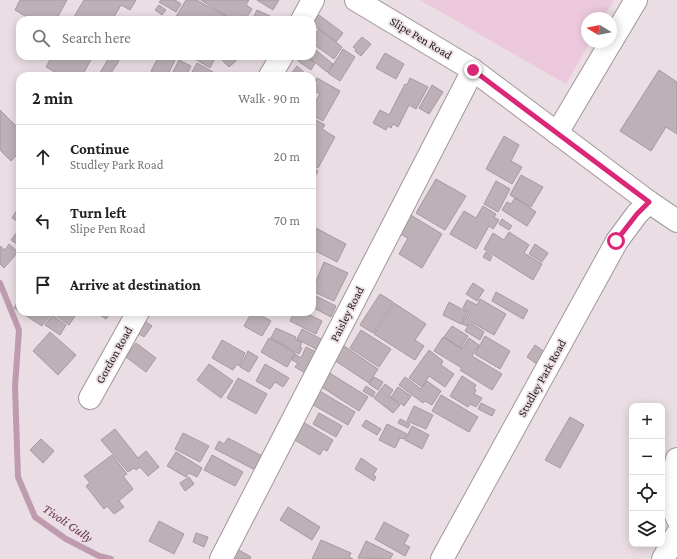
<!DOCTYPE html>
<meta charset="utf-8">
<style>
:root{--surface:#fff;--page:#f2f2f2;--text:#222;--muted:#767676;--line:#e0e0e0}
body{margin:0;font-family:"Crimson Pro",serif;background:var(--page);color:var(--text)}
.controls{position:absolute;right:12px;bottom:12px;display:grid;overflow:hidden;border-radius:8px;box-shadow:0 2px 10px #0003}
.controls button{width:36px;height:36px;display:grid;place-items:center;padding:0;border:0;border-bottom:1px solid var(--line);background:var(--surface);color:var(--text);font:20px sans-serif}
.compass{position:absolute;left:581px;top:12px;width:36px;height:36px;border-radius:50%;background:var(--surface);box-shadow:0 2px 10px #0003;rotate:280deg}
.stop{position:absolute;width:12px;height:12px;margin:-9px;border:3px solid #db2777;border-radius:50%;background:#fff}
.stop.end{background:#db2777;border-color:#fff;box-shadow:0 1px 4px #0008}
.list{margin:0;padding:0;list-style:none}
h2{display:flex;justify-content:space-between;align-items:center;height:52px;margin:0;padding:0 16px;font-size:17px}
h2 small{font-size:13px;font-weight:400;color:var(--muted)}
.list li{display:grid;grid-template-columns:26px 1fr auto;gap:12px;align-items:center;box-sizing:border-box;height:64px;padding:0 16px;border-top:1px solid var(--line)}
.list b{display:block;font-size:15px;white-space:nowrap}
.list p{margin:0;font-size:13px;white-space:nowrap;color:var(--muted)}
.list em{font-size:13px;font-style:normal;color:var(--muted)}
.icon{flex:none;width:22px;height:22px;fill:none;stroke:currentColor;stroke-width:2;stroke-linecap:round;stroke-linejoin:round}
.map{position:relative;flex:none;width:677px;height:559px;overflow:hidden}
.search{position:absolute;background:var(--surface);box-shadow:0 2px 10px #0003;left:16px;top:16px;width:300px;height:44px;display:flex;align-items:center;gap:10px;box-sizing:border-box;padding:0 14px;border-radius:12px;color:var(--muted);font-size:15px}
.panel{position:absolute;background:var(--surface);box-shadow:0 2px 10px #0003;left:16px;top:72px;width:300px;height:244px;border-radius:12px}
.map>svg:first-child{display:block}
</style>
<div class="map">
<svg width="677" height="559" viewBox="0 0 677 559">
<rect width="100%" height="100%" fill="#eadde4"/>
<path fill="#ebc8dc" d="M420,0h194l-11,18h-16v24h3l-24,42z"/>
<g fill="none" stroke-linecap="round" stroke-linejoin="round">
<path stroke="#be9baf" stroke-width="6" d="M0,283l19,47 -4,57 3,90 17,40 31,22 33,17 12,3"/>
</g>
<g fill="#bdb1b7" stroke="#a69aa1">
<path d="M20,0h47l-11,20h-33l2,-4 -10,-6z"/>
<path d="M84,0h52l-6,10 -9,-5 -9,15h-40z"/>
<path d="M161,0h14l6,4 -5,8 -17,-10z"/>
<path d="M186,0h11l35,20h-58z"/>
<path d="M201,0h48l-3,5 6,4 -7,11h-12z"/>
<path d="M257,0h22l-6,10z"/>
<path d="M159,5l7,5 -4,5 -7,-5z"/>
<path d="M257,10l13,6 -2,4h-16z"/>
<path d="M319,15l24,18 -7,9 -24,-18z"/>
<path d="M319,29l23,18 -8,12 -22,-16v-5z"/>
<path d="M362,37l9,7 -10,12 -6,-5 1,-2 -3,-2z"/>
<path d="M312,47l21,17 -6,8 -20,-16h5z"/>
<path d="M343,49l12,8 -15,24 -12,-8z"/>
<path d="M385,53l19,11 -8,15 -20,-11z"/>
<path d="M52,56h41l-11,20h-20l-16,-9z"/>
<path d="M110,56l9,5 -8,12 5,3h-18z"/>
<path d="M159,56h18l-10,20h-7l-9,-5z"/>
<path d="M190,56h26l-6,12z"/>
<path d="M220,56h13l4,4 -8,7 -10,-10z"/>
<path d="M302,56h3l10,7 -4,7 -13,-9z"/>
<path d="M179,60l12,6 -5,10h-15z"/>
<path d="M197,63l23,13h-30z"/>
<path d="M297,66l11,10h-15l-2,-2z"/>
<path d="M659,70l18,12v52l-11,-7 -15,24 -31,-20z"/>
<path d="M317,78l23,13 -17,30 -11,-6v-8l8,-13 -8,-4v-3z"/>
<path d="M410,78l18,9 -12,22 -7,-4 -11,22 -5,-3 -2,4 -3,-2 -2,4 -13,-7 7,-13 9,5 16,-31 2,1z"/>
<path d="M432,85l11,7 -14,22 -10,-6z"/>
<path d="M0,110l20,20v22l-9,9 -11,-11z"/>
<path d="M316,120l9,5 -3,4 13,8 -17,31 -6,-4v-41l1,1z"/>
<path d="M504,136l15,9 -8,16 11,6 -10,17 -26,-15z"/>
<path d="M312,167l6,4 -6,11z"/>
<path d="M521,175l22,12 -12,20 -21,-12z"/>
<path d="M436,179l30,17 -21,34 -29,-17z"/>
<path d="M496,181l14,8 -12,23 -14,-8z"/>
<path d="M515,198l21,14 -9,14 -25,-16 5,-8 4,2z"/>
<path d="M20,205v18l-8,-5z"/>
<path d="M483,206l13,8 -2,3 5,3 -6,9 -4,-3 -13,23 -26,-15 14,-23 12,7z"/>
<path d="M409,214l33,20 -20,34 -23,-14 9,-16 -10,-5z"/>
<path d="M502,219l10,7 -3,4 -10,-6z"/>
<path d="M312,226l34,18 -9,18 -25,-13z"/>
<path d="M17,232l3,2v12l-9,-6z"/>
<path d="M509,232l20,13 -5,8 18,11 -9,16 -49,-31 9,-16 11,7z"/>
<path d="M9,244l9,8 -14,16 -4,-4v-18l5,4z"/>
<path d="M535,244l13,9 -6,9 -13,-8z"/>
<path d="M486,252l6,4 -2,5 -7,-4z"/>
<path d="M324,262l24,11 -14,28 -22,-10z"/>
<path d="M473,283l11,7 -7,11 -11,-7z"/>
<path d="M496,292l32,18 -5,9 -31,-18z"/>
<path d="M380,294l13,8 -20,31 -13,-8z"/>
<path d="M314,295l22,11 -5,11 -19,-10v-8z"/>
<path d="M20,298v14h26l4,3 -8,11 -28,-18z"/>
<path d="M480,299l26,15 -12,21 -25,-14 -2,5 -5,-2 7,-12 -6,-4 4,-8 10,5z"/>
<path d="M449,302l18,10 -6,12 -18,-9z"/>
<path d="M394,303l32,21 -11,16 9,6 -9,14 -41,-26z"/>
<path d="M51,312h18l6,4 -6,9z"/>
<path d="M95,312h16l-5,7z"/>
<path d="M252,312h3l16,9 -9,15 -18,-10z"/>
<path d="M294,312h9l19,9 -6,13 -26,-13z"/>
<path d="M52,315l14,10 -6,10 -15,-10z"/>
<path d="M140,318l12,8 -8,11 -5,-3 -2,3 -6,-5z"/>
<path d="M470,323l14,9 -4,8 -15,-9z"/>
<path d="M452,326l16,10 -7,12 -17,-11z"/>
<path d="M276,328l20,9 -1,2 7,3 -2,5 2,1 -3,6 -28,-16z"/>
<path d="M302,329l23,12 -5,10 -23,-12z"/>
<path d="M361,330l30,19 -12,18 -29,-19z"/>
<path d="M50,332l26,23 -18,20 -25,-24z"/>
<path d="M485,336l25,15 -10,18 -25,-15z"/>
<path d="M443,337l19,12 7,-11 10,7 -7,11 30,18 -10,16 -32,-20 2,-2 -28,-17z"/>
<path d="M269,338l26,15 -8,14 -26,-15z"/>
<path d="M222,340l23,13 -6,13 -2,-2 -4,6 -21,-12z"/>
<path d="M136,343l20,15 -10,14 -20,-15z"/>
<path d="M535,345l14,10 -8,12 -14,-10z"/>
<path d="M344,346l34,23 -9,14 -35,-23z"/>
<path d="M306,347l14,7 -11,21 -14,-8 3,-4 -6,-3 3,-6 6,4z"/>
<path d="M429,350l14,11 -2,4 13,9 -9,13 -16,-11 -7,11 -13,-9z"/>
<path d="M248,351l10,6 -9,15 -9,-5z"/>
<path d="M209,364l24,17 -12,17 -24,-18z"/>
<path d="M265,364l24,14 -6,9 -8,-5 -5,7 -14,-8z"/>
<path d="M328,372l40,25 -9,14 -39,-25z"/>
<path d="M462,376l14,9 -2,4 2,1 -2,4 8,4 -6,9 -6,-3 -2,3 -18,-11z"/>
<path d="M374,377l9,5 -5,8 -9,-6z"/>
<path d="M405,377l16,12 6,-8 14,10 -9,14 -7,-4 -2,2 -24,-18z"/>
<path d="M238,378l29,16 -11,20 -29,-16z"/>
<path d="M385,384l8,6 -4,6 11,9 -7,8 -19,-15z"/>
<path d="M366,386l9,6 -2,5 -10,-6z"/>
<path d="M398,387l13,9 -7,10 -13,-9z"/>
<path d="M318,390l37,22 -7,13 -38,-22z"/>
<path d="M441,395l37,22 -9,15 -37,-21z"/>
<path d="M481,403l14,7 -3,6 -14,-7z"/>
<path d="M414,406l19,9 -7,14 -19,-8z"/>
<path d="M319,413l23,13 -6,11 -23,-13z"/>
<path d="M570,417l14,8 -24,43 -15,-8z"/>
<path d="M400,419l10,5 -2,4 -10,-5z"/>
<path d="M366,420l15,9 -4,6 -15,-9z"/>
<path d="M303,422l30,18 -6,11 -4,-2 -3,6 -27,-16z"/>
<path d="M387,424l20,10 -3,5 -4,-1 -5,10 -16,-8z"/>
<path d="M412,426l17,9 -7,14 -17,-9z"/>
<path d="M115,429l23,29 8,-7 13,16 -11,9 -8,-9 -4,3 -2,-2 -6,4 -27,-32z"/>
<path d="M183,433l26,13 -9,16 -25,-13z"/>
<path d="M228,438l38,20 -7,14 -44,-23 4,-8 5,3z"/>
<path d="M41,439l13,12 -11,12 -13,-13z"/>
<path d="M176,452l26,16 -5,9 -8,-4 -3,4 -19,-11z"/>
<path d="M112,455l15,19 -4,2 10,13 -14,12 5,6 -10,7 -7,-8 -3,3 -18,-23 4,-3 -6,-7z"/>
<path d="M212,455l31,17 -8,14 -31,-16z"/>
<path d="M361,458l16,11 -4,6 3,2 -2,4 -19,-12z"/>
<path d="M189,477l5,7 -9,7 -5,-8z"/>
<path d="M288,507l32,20 -8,13 -32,-20z"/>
<path d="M159,521l25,13 -10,20 -25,-13z"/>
<path d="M384,522l25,13 -5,9 6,3 -5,9 -30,-17z"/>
<path d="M196,533l12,4 -4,10 -11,-5z"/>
<path d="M321,540l30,13 -2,4 4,2h-41z"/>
<path d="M366,541l27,13 -3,5 -32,-1z"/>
<path d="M232,546l19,11 -1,2h-20z"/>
</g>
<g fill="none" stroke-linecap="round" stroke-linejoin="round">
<defs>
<g id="minor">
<path d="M356,0l117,70 176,132 28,19"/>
<path d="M302,20l11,-20"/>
<path d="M611,42l25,-42"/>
<path d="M270,76l12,-20"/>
<path d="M557,133l54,-91"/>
<path d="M90,398l48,-86"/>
<path d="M677,459c-4,15 -7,45 0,59"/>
<path d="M221,559l252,-489"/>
<path d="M442,559l175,-318 20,-27 12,-12"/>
<path d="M663,559l14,-25"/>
</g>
</defs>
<use href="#minor" stroke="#a1969c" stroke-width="24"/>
<use href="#minor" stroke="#fff" stroke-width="22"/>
</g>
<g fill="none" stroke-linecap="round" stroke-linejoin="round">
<path stroke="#db2777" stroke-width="5" d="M473,70l176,132 -12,12 -21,27"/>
</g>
<g text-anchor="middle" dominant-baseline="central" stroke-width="3.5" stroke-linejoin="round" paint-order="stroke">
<g font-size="12" fill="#252123" stroke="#eadde4">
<text transform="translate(421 38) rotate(31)">Slipe Pen Road</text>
<text transform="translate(347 314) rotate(-63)">Paisley Road</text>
<text transform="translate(114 355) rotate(-61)">Gordon Road</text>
<text transform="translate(542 378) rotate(-61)">Studley Park Road</text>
</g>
<g font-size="13" font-style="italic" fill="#663654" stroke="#eadde4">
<text transform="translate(68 523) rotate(34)">Tivoli Gully</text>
</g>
</g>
</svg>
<div class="controls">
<button>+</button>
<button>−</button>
<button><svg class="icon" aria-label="locate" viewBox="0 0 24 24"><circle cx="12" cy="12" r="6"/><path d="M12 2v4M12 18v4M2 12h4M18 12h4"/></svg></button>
<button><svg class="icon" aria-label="layers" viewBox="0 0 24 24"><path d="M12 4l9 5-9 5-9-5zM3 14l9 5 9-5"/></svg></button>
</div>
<svg class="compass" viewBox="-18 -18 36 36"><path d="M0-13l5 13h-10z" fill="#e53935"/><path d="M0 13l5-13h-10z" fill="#767676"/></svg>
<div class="stop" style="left:616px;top:241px"></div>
<div class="stop end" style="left:473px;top:70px"></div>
<div class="search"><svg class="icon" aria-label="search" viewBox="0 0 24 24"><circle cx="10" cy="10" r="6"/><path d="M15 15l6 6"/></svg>Search here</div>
<section class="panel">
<h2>2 min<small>Walk · 90 m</small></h2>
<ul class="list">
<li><svg class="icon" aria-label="ahead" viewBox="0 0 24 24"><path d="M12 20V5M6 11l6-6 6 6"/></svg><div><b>Continue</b><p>Studley Park Road</p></div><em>20 m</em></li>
<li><svg class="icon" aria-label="left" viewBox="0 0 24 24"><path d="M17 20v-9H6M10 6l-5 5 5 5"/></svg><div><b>Turn left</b><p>Slipe Pen Road</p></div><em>70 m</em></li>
<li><svg class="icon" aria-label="arrive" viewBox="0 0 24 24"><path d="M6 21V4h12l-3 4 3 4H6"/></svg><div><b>Arrive at destination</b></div></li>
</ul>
</section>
</div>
